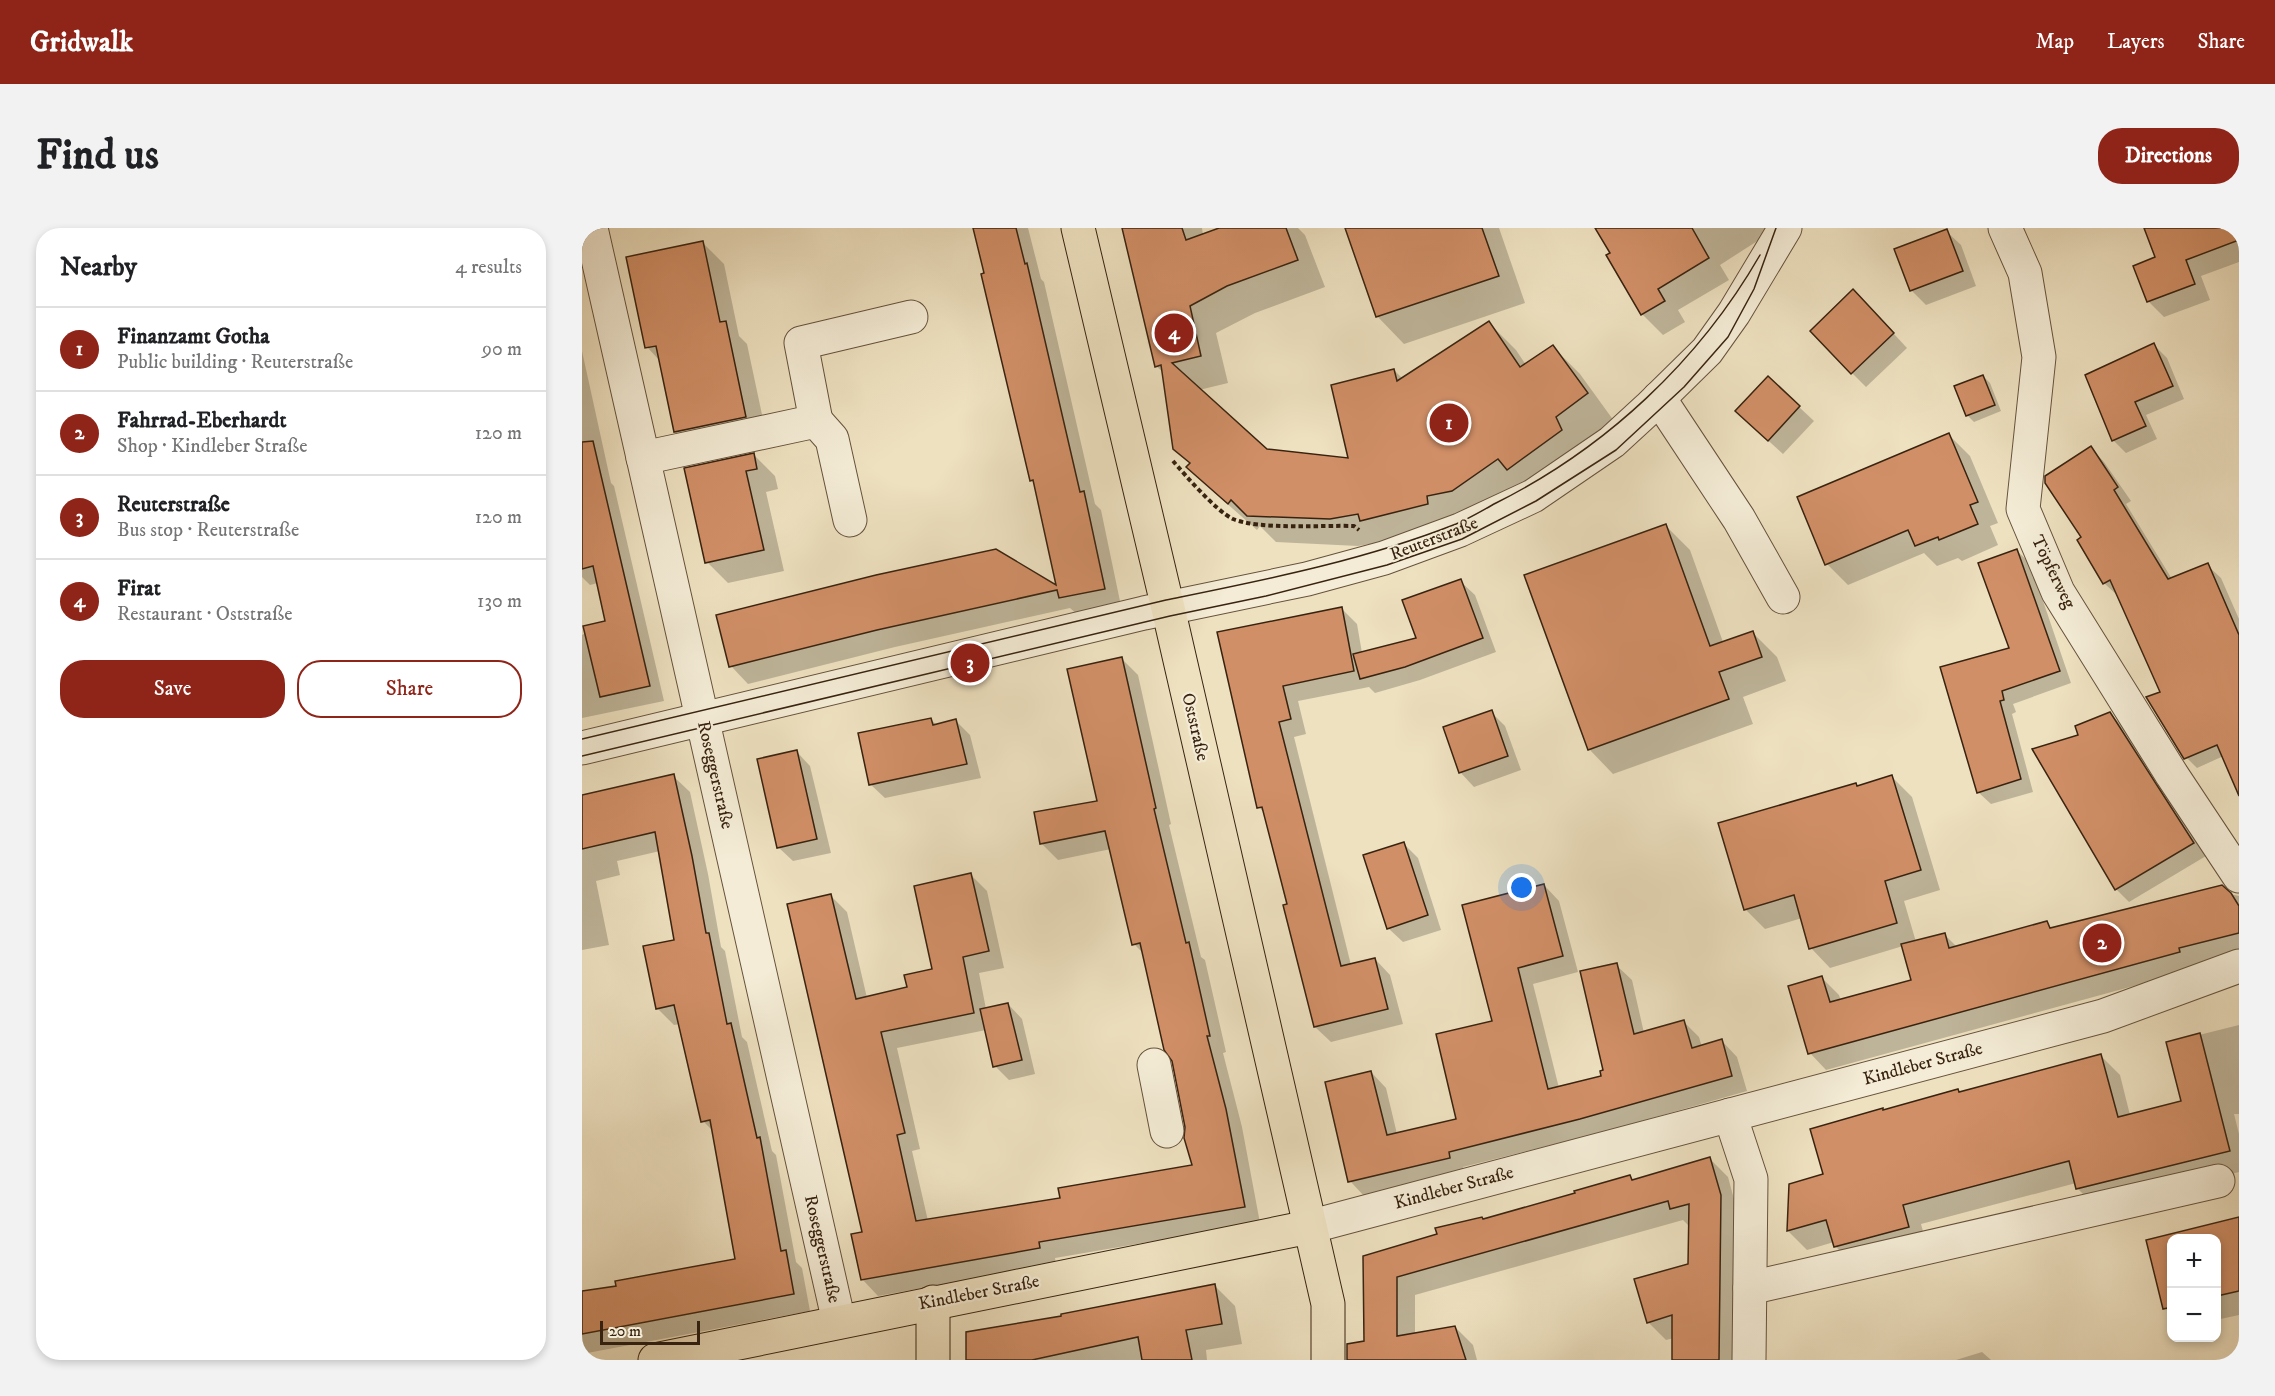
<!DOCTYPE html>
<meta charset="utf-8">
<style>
:root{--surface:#fff;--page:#f2f2f2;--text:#202124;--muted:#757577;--line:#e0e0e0;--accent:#8f2418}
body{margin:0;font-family:"IM FELL DW Pica",serif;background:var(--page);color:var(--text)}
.controls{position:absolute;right:18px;bottom:18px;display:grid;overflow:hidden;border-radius:12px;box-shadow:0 3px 9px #0003}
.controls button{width:54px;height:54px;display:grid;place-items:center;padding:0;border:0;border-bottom:2px solid var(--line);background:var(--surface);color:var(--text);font:30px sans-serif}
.scale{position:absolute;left:18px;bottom:15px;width:100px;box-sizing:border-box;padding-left:6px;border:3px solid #382310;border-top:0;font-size:16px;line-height:21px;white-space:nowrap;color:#382310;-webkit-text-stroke:4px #f4ecd6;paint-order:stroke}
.you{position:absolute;left:940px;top:660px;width:21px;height:21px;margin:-15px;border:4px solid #fff;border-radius:50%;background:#1a73e8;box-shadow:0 0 0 9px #1a73e833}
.badge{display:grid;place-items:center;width:39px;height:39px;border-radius:50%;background:var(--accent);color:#fff;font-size:20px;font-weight:700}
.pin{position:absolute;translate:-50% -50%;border:3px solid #fff;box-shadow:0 2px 6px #0006}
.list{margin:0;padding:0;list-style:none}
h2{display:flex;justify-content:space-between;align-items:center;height:78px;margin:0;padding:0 24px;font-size:26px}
h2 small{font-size:20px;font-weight:400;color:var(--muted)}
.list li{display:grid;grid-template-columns:39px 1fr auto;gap:18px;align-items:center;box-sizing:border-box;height:84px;padding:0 24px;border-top:2px solid var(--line)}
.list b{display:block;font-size:22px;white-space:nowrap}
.list p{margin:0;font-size:20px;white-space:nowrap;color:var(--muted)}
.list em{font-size:20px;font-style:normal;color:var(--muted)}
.actions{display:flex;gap:12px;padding:18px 24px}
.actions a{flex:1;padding:14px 0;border:2px solid var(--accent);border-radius:24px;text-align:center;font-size:21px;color:var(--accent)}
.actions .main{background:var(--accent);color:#fff}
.map{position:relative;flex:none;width:1657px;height:1132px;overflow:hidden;border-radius:24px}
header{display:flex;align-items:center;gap:36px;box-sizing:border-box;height:84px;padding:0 30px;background:var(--accent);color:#fff}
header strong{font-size:28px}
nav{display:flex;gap:33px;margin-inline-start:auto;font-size:21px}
.intro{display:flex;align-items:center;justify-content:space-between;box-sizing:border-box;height:144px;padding:0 36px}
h1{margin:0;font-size:42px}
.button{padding:15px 27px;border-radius:24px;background:var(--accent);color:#fff;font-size:21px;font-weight:700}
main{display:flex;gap:36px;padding:0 36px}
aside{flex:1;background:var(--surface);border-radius:24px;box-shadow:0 3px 9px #0003}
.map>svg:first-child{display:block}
</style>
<header>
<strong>Gridwalk</strong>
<nav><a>Map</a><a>Layers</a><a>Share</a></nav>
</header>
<div class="intro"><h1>Find us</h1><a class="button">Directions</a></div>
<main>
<aside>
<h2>Nearby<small>4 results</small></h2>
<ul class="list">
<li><span class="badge">1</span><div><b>Finanzamt Gotha</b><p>Public building · Reuterstraße</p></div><em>90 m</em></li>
<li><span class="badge">2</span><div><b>Fahrrad-Eberhardt</b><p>Shop · Kindleber Straße</p></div><em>120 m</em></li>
<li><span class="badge">3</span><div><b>Reuterstraße</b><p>Bus stop · Reuterstraße</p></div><em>120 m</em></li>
<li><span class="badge">4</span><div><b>Firat</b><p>Restaurant · Oststraße</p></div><em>130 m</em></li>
</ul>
<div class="actions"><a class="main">Save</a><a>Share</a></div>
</aside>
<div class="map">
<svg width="1657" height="1132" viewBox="0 0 1657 1132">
<rect width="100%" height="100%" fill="#eee1c0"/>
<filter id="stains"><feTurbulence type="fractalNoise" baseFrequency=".00333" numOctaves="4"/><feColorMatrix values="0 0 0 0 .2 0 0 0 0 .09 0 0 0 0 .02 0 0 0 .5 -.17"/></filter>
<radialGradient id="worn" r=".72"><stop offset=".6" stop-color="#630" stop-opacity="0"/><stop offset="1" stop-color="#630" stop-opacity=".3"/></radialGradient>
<g fill="#0003">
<path d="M392,0h54l13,51 3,3 51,222 6,6 20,96 -43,9 -8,-7 -175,39 -147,37 -17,-18 -13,-50 340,-28 -22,-104 -4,-4z"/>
<path d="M540,0h80l1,7 20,-7h75l7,7 20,52 -70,26 -39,20 12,50 -29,7 67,60 83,10 45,-90 9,9 86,-56 27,27 10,15 27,-18 27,27 34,47 -134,97 -98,24 -24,4 -82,-4 -16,-16 -3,4 -41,-36 -27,-27 2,-3 -16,-16 -11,-75 -8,-7z"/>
<path d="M765,0h152l26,75 -121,41 -27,-28z"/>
<path d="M1015,0h178l1,1 -56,36 9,15 -51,30 7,12 -22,13 -21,-21 -30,-61z"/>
<path d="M1564,0h93v34l-38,14 9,24 -46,17 -16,-16 9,-43z"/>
<path d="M1364,3l15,14 15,41 -50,19 -15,-15z"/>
<path d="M121,15l21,21 15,72 8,8 20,94 -71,15 -21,-21 -15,-71 -13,-14z"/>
<path d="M1286,78l39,42 -41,39 -14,-14z"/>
<path d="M1572,117l13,13 17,41 -38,16 11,24 -31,14 -13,-13 -26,-64z"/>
<path d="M0,123l29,132 3,3 50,215 -82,17v-83l25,-13 -9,-39 -8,2 -8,-8z"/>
<path d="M1401,148l7,7 11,28 -27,11 -7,-7z"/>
<path d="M1186,150l46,43 -31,33 -32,-29z"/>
<path d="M1367,207l21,21 28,67 -8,3 8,19 -36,16 -4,-3 -21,8 -13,-13 -76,32 -21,-21z"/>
<path d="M1509,220l13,14 27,39 -5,3 46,75 35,-14 14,13 18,41v130l-42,19 -14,-14 -21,-61 -44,-97 -14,-13 -21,-45z"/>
<path d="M172,227l21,21 3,13 -12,3 18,79 -56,12 -21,-21 -21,-93z"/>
<path d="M1083,297l25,25 33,92 29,-10 25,25 9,24 -43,16 10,27 -140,50 -24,-25z"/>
<path d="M1435,323l13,12 41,120 -58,21 3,8 -4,2 21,78 -42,12 -13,-12 33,-143z"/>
<path d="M878,353l15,14 21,57 -76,28 -45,13 -6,-6 -71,14 8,33 -12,3 57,228 24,-6 15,16 13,49 -72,18 -16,-15 -50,-213 -6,-7 -40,-174 122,-25 16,16 5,29 56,-14z"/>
<path d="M539,430l17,17 33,149 -2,1 32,132 4,3 21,92 -3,1 19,74 18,96 -205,35 1,6 -178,32 -16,-17 1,-46 -33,-338 17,17 20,86 42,-9 25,-19 37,-95 16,16 17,77 -25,5 7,36 22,-5 14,15 13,55 -26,6 -14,-14 -9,-36 -89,18 23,101 -8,2 16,70 133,-22 132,-33 -19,-105 -30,-107 -10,-10 -23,-95 -53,11 -17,-17 57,-40z"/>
<path d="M909,484l14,14 16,44 -47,17 -14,-15z"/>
<path d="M1528,485l13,14 83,129 -77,46 -13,-13 -36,-153z"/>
<path d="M349,492l6,5 19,-4 14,14 11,43 -96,20 -15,-14z"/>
<path d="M214,523l14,15 21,87 -38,8 -15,-14z"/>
<path d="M91,548l17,16 18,82 13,73 4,4 17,86 5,5 25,109 4,4 20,107 6,6 8,43 -228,43v-61l36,-6 118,-27 -22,-128 -11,-11 -23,-97 -6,1 -17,-17 19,-67 -16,-90 -43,10 3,14 -24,6 13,64 -27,5v-154z"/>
<path d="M1310,549l20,20 28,93 -36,11 12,41 29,-7 12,12 89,-24 6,6 178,-35 9,2v58l-43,15 -370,101 -16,-17 12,-75 17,17 2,6 72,-20 -10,-35 -73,22 -19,-20 -9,-30 -37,11 -20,-20 113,-122z"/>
<path d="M822,616l14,14 23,72 -38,12 -15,-14z"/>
<path d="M962,657l15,16 19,71 -45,12 26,104 44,-11 13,-112 16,15 12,53 40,-11 15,15 3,10 20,-6 15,16 10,34 -151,43 -133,33 2,6 -100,24 -15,-16 21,-109 15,16 11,46 61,-14z"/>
<path d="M1657,797v89h-5l5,20v38l-143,35 -19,-19 -1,-5 -155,41 6,22 -73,19 -19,-19 -1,-4 -27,8 -19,-19 3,-46 34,-10 59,-63 217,-56 19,19 10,40 52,-13 -15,-59z"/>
<path d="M1128,931l18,18 10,37 -2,146h-62v-22l-8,2 -18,-18 42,-57v-38l-7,-7 -268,75v39l40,-7 18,18 4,15h-111l-2,-103 266,-80 4,4z"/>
<path d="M1657,991v96l-23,5v-82h-44v77l-7,-7 -17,-67z"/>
<path d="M633,1058l20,20 7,38 -36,6 1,10h-240l96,-43z"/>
<path d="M1400,1124l9,8h-35z"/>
</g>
<g fill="#d18f67" stroke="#382310" stroke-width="1.5">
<path d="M391,0h43l9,36 2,-1 53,229 4,-1 21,98 -46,9 -2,-8 -180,40 -148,37 -13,-52 160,-40 120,-26 60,36 -23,-105 -3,1 -49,-207 3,-1z"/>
<path d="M540,0h60l4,12 33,-12h67l12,32 -71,26 -37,20 11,50 -29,7 95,86 81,9 -17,-73 63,-16 3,12 92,-60 31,46 33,-22 35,48 -32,24 6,13 -55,40 -9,-11 -46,32 -25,5 1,8 -68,17 -2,-7 -28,5 -83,-3 -16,-16 -3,4 -42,-37 4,-4 -17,-14 -12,-84 -6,2z"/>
<path d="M763,0h137l17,48 -123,41z"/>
<path d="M1013,0h97l17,30 -51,31 7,12 -24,14 -35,-60 4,-2z"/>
<path d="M1562,0h95v12l-53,20 9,24 -48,18 -14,-36 22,-9z"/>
<path d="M1365,1l16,42 -53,20 -16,-42z"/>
<path d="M121,13l17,81 6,-1 20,96 -72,15 -18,-86 -11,2 -19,-91z"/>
<path d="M1271,61l41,44 -43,41 -41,-43z"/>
<path d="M1572,115l19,43 -38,16 11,24 -34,15 -27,-66z"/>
<path d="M1401,147l12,30 -29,11 -12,-30z"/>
<path d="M1186,148l32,30 -32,35 -33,-30z"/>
<path d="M1367,205l29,69 -8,3 8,19 -39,16 -1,-3 -23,9 -7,-16 -83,35 -28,-68z"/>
<path d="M11,213l57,245 -50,11 -17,-71 22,-5 -12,-55 -11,3v-127z"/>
<path d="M1509,218l27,41 -4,3 54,89 40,-16 31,72v161l-22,-51 -33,14 -38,-62 14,-5 -50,-112 -7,4 -26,-44 4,-3 -36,-54v-7z"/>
<path d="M172,225l3,16 -11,2 18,79 -59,13 -21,-95z"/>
<path d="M1084,296l44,122 43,-15 9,26 -43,15 10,27 -141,51 -64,-175z"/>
<path d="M1435,321l43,122 -58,20 2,9 -4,1 21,78 -44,14 -37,-126 69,-19 -31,-85z"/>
<path d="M879,351l22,59 -78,29 -45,12 -7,-25 63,-16 -14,-38z"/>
<path d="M760,379l12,64 -71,15 8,33 -12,3 62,244 34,-8 13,51 -74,18 -31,-122 4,-1 -25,-97 -5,1 -40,-176z"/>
<path d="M540,429l34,151 -2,1 32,134 3,-1 21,94h-3l19,73 19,98 -206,35 1,6 -179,32 -10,-46 11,-2 -75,-328 44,-10 25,105 51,-12 -3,-12 28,-6 -18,-83 57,-13 18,78 -26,6 11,56 -93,19 24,101 -8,2 19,86 144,-23 -2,-10 134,-23 -8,-27 1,-11 -13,-66 -8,-11 -24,-107 -8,2 -27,-114 -65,13 -6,-32 63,-11 -30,-132z"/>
<path d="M910,482l16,46 -49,17 -16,-46z"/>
<path d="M1528,484l84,131 -79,47 -83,-141 46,-14 -3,-9z"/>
<path d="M349,490l2,7 23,-6 11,45 -98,21 -11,-52z"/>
<path d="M215,522l20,89 -40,9 -20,-89z"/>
<path d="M92,546l18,82 14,77h3l18,91 4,-1 26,115 3,-1 21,114 5,-1 8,44 -212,40v-43l34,-5 -1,-5 120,-22 -25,-139 -9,2 -27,-117 -18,4 -13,-63 31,-6 -19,-108 -73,17v-54z"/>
<path d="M1310,547l29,95 -36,11 12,42 -88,26 -15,-54 -50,15 -26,-87 138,-40 1,3z"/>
<path d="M822,614l24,73 -41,14 -24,-74z"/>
<path d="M962,656l19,72 -45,12 30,121 53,-13 -1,-5 3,-1 -23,-99 37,-8 17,71 50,-14 8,28 30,-9 10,37 -152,43 -131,33 1,6 -102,24 -23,-100 46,-11 16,64 69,-16 -20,-85 56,-13 -30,-116z"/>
<path d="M1640,657l9,8 8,13v27l-60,15 1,4 -372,102 -20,-68 34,-10 8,26 81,-22 -10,-36 44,-11 4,15 98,-27 3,7z"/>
<path d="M426,775l14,57 -29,7 -13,-58z"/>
<path d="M1618,805l30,118 -154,38 -7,-28 -166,44 6,22 -75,20 -8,-27 -39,11 2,-47 34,-10 -13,-45 73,-21v2l75,-21 1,3 142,-38 17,63 63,-16 -15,-59z"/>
<path d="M1128,929l11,38 -2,165h-47v-45l-25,8 -13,-44 54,-15 1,-60 -19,5 -2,-8 -271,76v59l58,-10 11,34h-119v-16l17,-3 -1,-85 74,-22 -2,-6 47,-11 1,2 92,-26 -1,-2 56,-16 2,5z"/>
<path d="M1657,989v74l-22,5v-57h-45v68l-9,2 -17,-69z"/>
<path d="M633,1056l7,40 -36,6 6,30h-50l-4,-23 -106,23h-66v-28l95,-16v-2z"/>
</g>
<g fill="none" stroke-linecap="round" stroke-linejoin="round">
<defs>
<g id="minor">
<path d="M9,0l248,1094"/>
<path d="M1423,0l20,45 14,84 -16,152 35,83 114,183 67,101"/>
<path d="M1077,170l80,121 44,78"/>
<path d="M234,193l-15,-78 110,-26"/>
<path d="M61,230l173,-37 16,18 18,81"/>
<path d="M0,520l562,-135 163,-34 77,-21 76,-28 73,-34 79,-54 37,-34 58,-57 27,-38 51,-85"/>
<path d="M572,837l13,66"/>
<path d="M1148,887l21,64 -2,181"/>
<path d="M727,999l794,-211 136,-50"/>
<path d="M1168,1060l468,-107"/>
</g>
<g id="major">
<path d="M496,0l90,380 160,696v56"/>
<path d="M351,1074v58"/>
<path d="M73,1132l654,-133"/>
</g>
</defs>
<use href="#minor" stroke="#66523c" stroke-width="35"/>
<use href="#major" stroke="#382310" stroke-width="35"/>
<path stroke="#382310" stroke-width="4" stroke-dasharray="4.5 3" stroke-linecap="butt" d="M591,233c13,15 43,50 60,58 26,11 90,6 121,7l5,4"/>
<use href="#minor" stroke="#f4ecd6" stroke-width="33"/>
<use href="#major" stroke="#eee1c0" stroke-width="33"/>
<g stroke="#382310" stroke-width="1.5">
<path d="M0,511l584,-139c98,-20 196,-39 290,-76 14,-6 27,-14 40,-21 110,-55 203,-142 264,-248"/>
<path d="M0,528l588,-140 96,-20 121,-31 75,-26 74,-38 80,-51 68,-63 44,-50 26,-48 22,-61"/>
</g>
</g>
<g text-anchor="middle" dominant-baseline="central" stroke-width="4.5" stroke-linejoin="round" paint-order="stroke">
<g font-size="18" fill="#382310" stroke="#f4ecd6">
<text transform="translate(852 311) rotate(-21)">Reuterstraße</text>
<text transform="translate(1471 344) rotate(64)">Töpferweg</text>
<text transform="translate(613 499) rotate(77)">Oststraße</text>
<text transform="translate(133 547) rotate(77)">Roseggerstraße</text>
<text transform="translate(1341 836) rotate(-15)">Kindleber Straße</text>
<text transform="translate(872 960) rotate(-15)">Kindleber Straße</text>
<text transform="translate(240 1021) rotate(77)">Roseggerstraße</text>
<text transform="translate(397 1065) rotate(-11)">Kindleber Straße</text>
</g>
</g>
<rect width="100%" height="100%" filter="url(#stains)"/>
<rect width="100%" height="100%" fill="url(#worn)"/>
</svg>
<div class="controls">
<button>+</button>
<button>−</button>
</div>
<div class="scale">20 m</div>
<div class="you"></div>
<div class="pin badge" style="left:867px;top:195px">1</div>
<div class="pin badge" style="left:1520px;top:715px">2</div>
<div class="pin badge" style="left:388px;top:435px">3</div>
<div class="pin badge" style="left:592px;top:105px">4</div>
</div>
</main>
